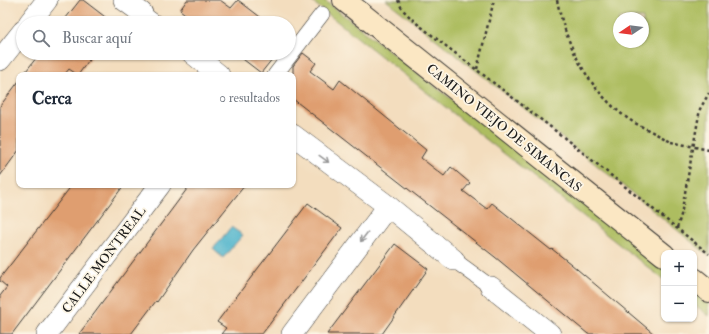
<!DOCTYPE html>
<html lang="es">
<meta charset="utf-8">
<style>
:root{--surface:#fff;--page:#f2f2f3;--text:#1f2937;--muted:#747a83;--line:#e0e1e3}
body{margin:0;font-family:"IM FELL Double Pica",serif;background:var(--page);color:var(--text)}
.controls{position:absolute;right:12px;bottom:12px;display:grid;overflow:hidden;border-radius:8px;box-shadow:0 1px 3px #0004}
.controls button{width:36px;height:36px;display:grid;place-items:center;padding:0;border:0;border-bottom:1px solid var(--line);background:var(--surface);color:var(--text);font:20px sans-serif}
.compass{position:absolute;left:613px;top:12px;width:36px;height:36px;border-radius:50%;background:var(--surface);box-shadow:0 1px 3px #0004;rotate:257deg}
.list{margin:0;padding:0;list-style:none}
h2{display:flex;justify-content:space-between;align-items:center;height:52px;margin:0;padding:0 16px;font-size:17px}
h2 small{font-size:13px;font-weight:400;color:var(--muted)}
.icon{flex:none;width:22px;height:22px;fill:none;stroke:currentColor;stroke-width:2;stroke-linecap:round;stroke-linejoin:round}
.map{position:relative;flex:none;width:709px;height:334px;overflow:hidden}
.search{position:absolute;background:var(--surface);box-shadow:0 1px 3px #0004;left:16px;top:16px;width:280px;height:44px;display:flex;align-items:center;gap:10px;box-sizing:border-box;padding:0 14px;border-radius:22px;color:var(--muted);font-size:15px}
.panel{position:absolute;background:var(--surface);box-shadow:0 1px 3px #0004;left:16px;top:72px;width:280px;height:116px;border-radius:8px}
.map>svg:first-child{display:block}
</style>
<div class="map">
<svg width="709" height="334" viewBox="0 0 709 334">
<rect width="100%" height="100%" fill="#fcf5e5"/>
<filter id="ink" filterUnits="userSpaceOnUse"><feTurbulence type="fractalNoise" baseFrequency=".025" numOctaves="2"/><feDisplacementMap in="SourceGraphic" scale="8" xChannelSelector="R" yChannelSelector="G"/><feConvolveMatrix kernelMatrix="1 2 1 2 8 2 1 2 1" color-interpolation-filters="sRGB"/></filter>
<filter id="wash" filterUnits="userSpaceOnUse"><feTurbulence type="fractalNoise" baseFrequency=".012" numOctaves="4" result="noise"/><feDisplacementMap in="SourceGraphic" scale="16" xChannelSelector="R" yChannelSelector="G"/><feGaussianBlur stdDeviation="0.9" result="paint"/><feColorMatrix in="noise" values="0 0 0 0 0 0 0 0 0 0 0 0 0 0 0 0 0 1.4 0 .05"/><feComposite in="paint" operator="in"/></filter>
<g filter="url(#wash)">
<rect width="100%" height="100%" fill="#f3ddbe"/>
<g fill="#adbd60" stroke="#646c3e" fill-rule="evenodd">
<path d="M310,0h14l294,229 46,38v13z"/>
<path d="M386,0h323v256l-87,-71zM619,18h24v24h-24z"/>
<path d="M694,291l15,13v12l-15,-12z"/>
</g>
<path fill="#4db4cc" stroke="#346874" d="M231,227l12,8 -20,23 -10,-9z"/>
<g id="blocks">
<g fill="#df9e6f">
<path d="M80,0h3l30,23h-51z"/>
<path d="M187,0h33l11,8 7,-8 30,23h-71l-17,-13z"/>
<path d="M40,53h54l-16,22 -9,-6 -5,6h-41z"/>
<path d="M235,53h42l-16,20z"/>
<path d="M303,53l13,10 -6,8 24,18 6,-9 86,70 -5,8 23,18 7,-9 19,16 -7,8 24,18 5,-6 59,47 1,-1 19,15 83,70h-66l-93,-77 -202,-158v-33z"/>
<path d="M19,81v69l-19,26v-70z"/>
<path d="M72,185h52l-112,149h-12v-38l7,-9 -7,-6v-3z"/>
<path d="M190,185h55l-52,65 -36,52 -1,-1 -25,33h-52z"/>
<path d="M308,203l34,25 -80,106h-41l5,-6 -9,-6z"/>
<path d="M395,244l33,25 -46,65h-55z"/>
</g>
</g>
</g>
<g filter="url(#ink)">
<use href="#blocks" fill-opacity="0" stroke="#3c3934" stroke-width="1"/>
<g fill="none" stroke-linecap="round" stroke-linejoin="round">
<defs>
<g id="pedestrian">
<path d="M142,13l14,10"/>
<path d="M275,75l47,-61"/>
<path d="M454,260l37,27"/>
</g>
<g id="minor">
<path d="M124,0l18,13"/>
<path d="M29,23l18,-23"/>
<path d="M192,53l27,22"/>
<path d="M0,60l23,-29"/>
<path d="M293,135l95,71 66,54"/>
<path d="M491,287l59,47"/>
<path d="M47,334l113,-149"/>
<path d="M292,334l96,-128"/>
</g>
<g id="secondary">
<path d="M344,0l320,255"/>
<path d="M694,279l15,12"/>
</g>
</defs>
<use href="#pedestrian" stroke="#3c3934" stroke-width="16"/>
<use href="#minor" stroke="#3c3934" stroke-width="22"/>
<use href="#secondary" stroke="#3c3934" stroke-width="24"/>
<g stroke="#3c3934" stroke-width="2.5" stroke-dasharray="3 3" stroke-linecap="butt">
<path d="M398,0l4,9 13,13 142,110 152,122"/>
<path d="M557,0c9,47 35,96 76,122 13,7 26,13 38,20"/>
<path d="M477,69l17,-69"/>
<path d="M677,228l4,-13 19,-106 9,-16"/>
</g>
<use href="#pedestrian" stroke="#fff" stroke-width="15"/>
<use href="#minor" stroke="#fff" stroke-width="21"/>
<use href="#secondary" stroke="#fbe7c3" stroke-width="22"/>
<path stroke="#3c3934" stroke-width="2.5" stroke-dasharray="3 3" stroke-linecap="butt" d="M671,142l38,8"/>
</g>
<defs><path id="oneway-shaft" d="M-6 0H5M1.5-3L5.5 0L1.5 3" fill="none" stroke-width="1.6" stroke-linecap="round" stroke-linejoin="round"/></defs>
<g stroke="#999">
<use href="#oneway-shaft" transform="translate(324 159) rotate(36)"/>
<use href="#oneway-shaft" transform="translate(364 237) rotate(127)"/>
</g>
</g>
<g text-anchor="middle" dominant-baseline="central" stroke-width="3.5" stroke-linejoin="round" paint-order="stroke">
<g font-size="13" fill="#1c1c1c" stroke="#fcf5e5">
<text transform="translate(504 128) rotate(39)">CAMINO VIEJO DE SIMANCAS</text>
<text transform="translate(104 260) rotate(-53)">CALLE MONTREAL</text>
</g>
</g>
</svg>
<div class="controls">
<button>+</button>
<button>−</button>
</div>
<svg class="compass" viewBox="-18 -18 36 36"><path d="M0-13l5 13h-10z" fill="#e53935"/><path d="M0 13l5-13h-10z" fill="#747a83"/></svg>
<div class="search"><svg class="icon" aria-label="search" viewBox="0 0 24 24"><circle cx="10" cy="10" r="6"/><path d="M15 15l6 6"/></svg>Buscar aquí</div>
<section class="panel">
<h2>Cerca<small>0 resultados</small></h2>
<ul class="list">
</ul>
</section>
</div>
